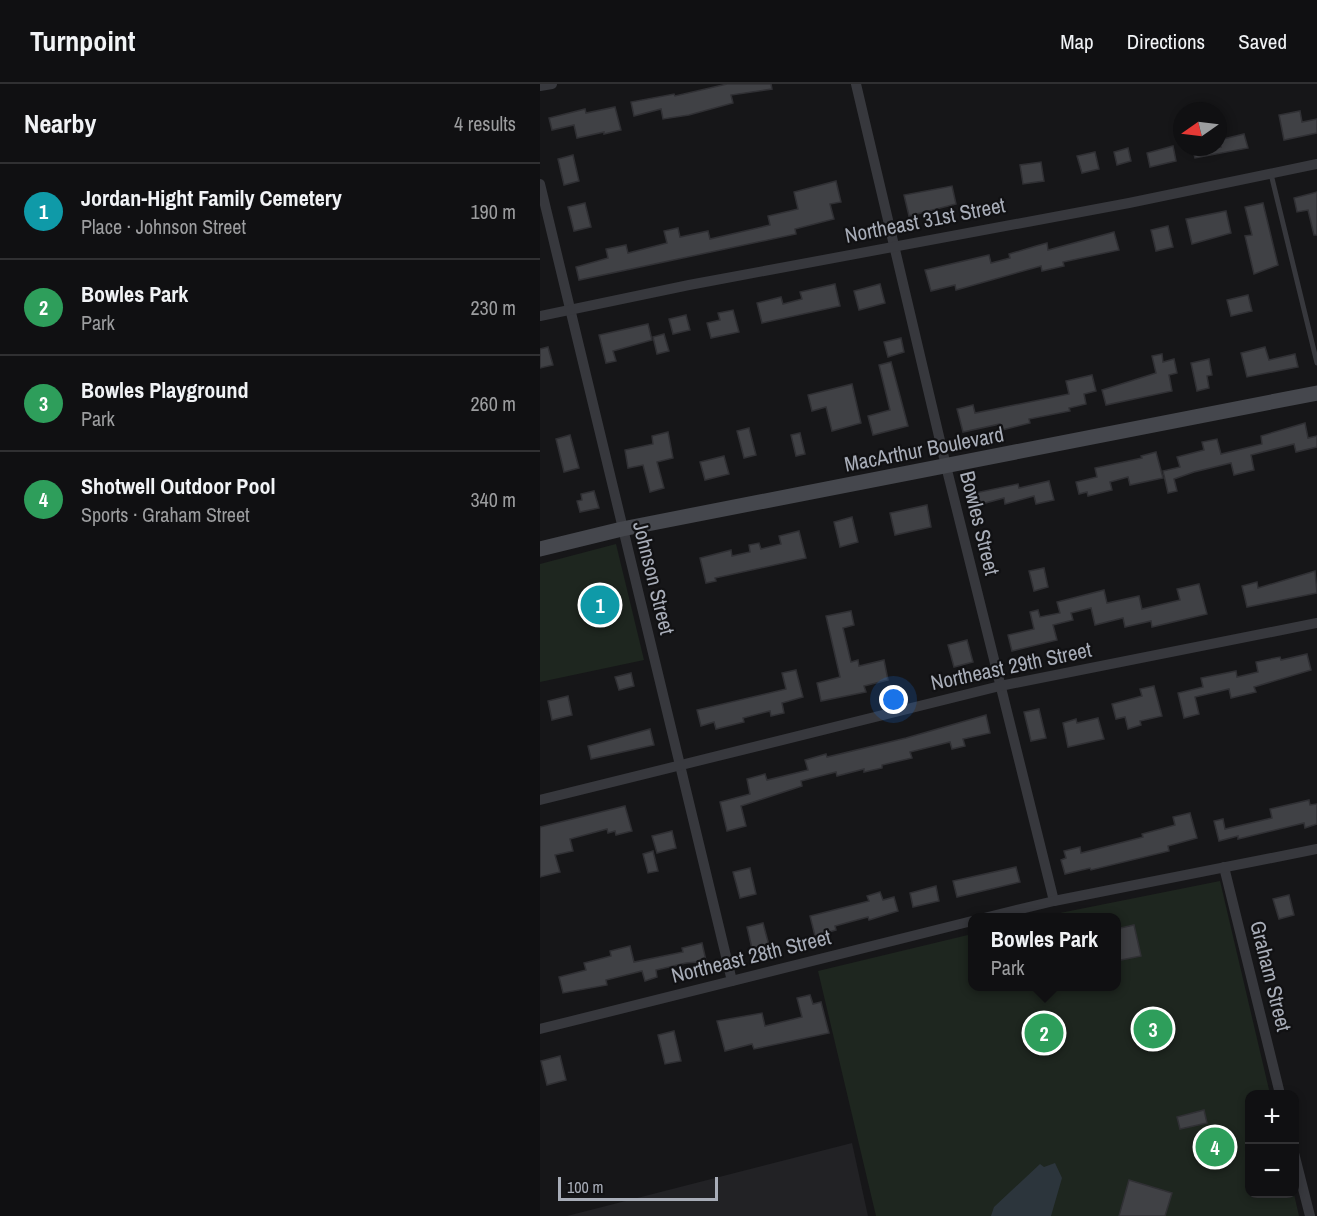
<!DOCTYPE html>
<meta charset="utf-8">
<style>
:root{--surface:#101012;--page:#1e1e20;--text:#f1f3f6;--muted:#9c9d9f;--line:#303032;--accent:#db2777}
body{margin:0;font-family:"Archivo Narrow",sans-serif;background:var(--page);color:var(--text)}
.controls{position:absolute;right:18px;bottom:18px;display:grid;overflow:hidden;border-radius:12px;box-shadow:0 3px 9px #0003}
.controls button{width:54px;height:54px;display:grid;place-items:center;padding:0;border:0;border-bottom:2px solid var(--line);background:var(--surface);color:var(--text);font:30px sans-serif}
.compass{position:absolute;left:633px;top:18px;width:54px;height:54px;border-radius:50%;background:var(--surface);box-shadow:0 3px 9px #0003;rotate:256deg}
.scale{position:absolute;left:18px;bottom:15px;width:160px;box-sizing:border-box;padding-left:6px;border:3px solid #a8adb8;border-top:0;font-size:16px;line-height:21px;white-space:nowrap;color:#a8adb8;-webkit-text-stroke:4px #111113;paint-order:stroke}
.you{position:absolute;left:354px;top:616px;width:21px;height:21px;margin:-15px;border:4px solid #fff;border-radius:50%;background:#1a73e8;box-shadow:0 0 0 9px #1a73e833}
.badge{display:grid;place-items:center;width:39px;height:39px;border-radius:50%;background:var(--accent);color:#fff;font-size:20px;font-weight:700}
.pin{position:absolute;translate:-50% -50%;border:3px solid #fff;box-shadow:0 2px 6px #0006}
.popup{position:absolute;left:428px;top:829px;width:153px;height:78px;box-sizing:border-box;display:grid;place-content:center;border-radius:12px;background:var(--surface);filter:drop-shadow(0 2px 4px #0005);font-size:20px;white-space:nowrap;color:var(--muted)}
.popup b{font-size:22px;color:var(--text)}
.popup::after{content:'';position:absolute;left:50%;top:100%;margin-left:-12px;border:12px solid transparent;border-top-color:var(--surface)}
.list{margin:0;padding:0;list-style:none}
h2{display:flex;justify-content:space-between;align-items:center;height:78px;margin:0;padding:0 24px;font-size:26px}
h2 small{font-size:20px;font-weight:400;color:var(--muted)}
.list li{display:grid;grid-template-columns:39px 1fr auto;gap:18px;align-items:center;box-sizing:border-box;height:96px;padding:0 24px;border-top:2px solid var(--line)}
.list b{display:block;font-size:22px;white-space:nowrap}
.list p{margin:0;font-size:20px;white-space:nowrap;color:var(--muted)}
.list em{font-size:20px;font-style:normal;color:var(--muted)}
.map{position:relative;flex:none;width:777px;height:1132px;overflow:hidden}
header{display:flex;align-items:center;gap:36px;box-sizing:border-box;height:84px;padding:0 30px;background:var(--surface);border-bottom:2px solid var(--line)}
header strong{font-size:28px}
nav{display:flex;gap:33px;margin-inline-start:auto;font-size:21px}
main{display:flex}
aside{flex:1;background:var(--surface)}
.map>svg:first-child{display:block}
</style>
<header>
<strong>Turnpoint</strong>
<nav><a>Map</a><a>Directions</a><a>Saved</a></nav>
</header>
<main>
<aside>
<h2>Nearby<small>4 results</small></h2>
<ul class="list">
<li><span class="badge" style="background:#0f9aa8">1</span><div><b>Jordan-Hight Family Cemetery</b><p>Place · Johnson Street</p></div><em>190 m</em></li>
<li><span class="badge" style="background:#2e9e5b">2</span><div><b>Bowles Park</b><p>Park</p></div><em>230 m</em></li>
<li><span class="badge" style="background:#2e9e5b">3</span><div><b>Bowles Playground</b><p>Park</p></div><em>260 m</em></li>
<li><span class="badge" style="background:#2e9e5b">4</span><div><b>Shotwell Outdoor Pool</b><p>Sports · Graham Street</p></div><em>340 m</em></li>
</ul>
</aside>
<div class="map">
<svg width="777" height="1132" viewBox="0 0 777 1132">
<rect width="100%" height="100%" fill="#161618"/>
<path fill="#222225" d="M312,1059l16,73h-301z"/>
<g fill="#1e261f">
<path d="M76,460l28,116 -104,22v-118z"/>
<path d="M680,797l50,213h-20v100h44l5,22h-423l-58,-245 154,-37v52h144v-68l-76,-1z"/>
</g>
<g fill="#2c353c">
<path d="M680,1041l10,39 -21,6 -10,-39z"/>
<path d="M515,1079l7,15 -11,38h-60l3,-9 46,-43 4,3z"/>
</g>
<g fill="#404145" stroke="#303034" stroke-width="1.5">
<path d="M187,0h44l1,5 -41,6 2,8 -44,12 -26,4 -2,-10 -27,7 -3,-14 43,-8 1,2z"/>
<path d="M75,23l6,23 -17,4v-2l-27,6 -3,-13 -22,5 -3,-12 36,-9 1,4z"/>
<path d="M760,27l2,11 15,-3v14l-33,7 -5,-25z"/>
<path d="M704,50l4,14 -53,10 -3,-11h29l-2,-7z"/>
<path d="M633,62l3,15 -26,6 -3,-14z"/>
<path d="M588,64l3,13 -14,4 -3,-13z"/>
<path d="M555,68l4,17 -17,4 -5,-17z"/>
<path d="M33,71l6,26 -15,4 -6,-26z"/>
<path d="M501,78l3,19 -21,3 -3,-19z"/>
<path d="M296,97l5,21 -11,2 4,15 -39,10 1,5 -217,46 -3,-13 32,-9 -2,-9 20,-4 2,8 39,-10 -3,-12 14,-3 2,9 28,-6 2,8 60,-14 -2,-9 30,-7 -4,-17z"/>
<path d="M412,102l4,18 -47,12 -5,-21z"/>
<path d="M777,108v43h-3l-6,-25 -11,2 -3,-14z"/>
<path d="M45,119l6,24 -17,4 -6,-24z"/>
<path d="M723,119l15,62 -24,9 -9,-38 7,-1 -7,-28z"/>
<path d="M686,127l5,22 -39,11 -6,-25z"/>
<path d="M628,142l5,21 -17,4 -5,-21z"/>
<path d="M574,148l5,18 -56,12 1,4 -22,5 -1,-5 -85,24 -1,-5 -24,6 -6,-21 64,-15 2,8 19,-5 -1,-4 27,-8 11,-3 1,7z"/>
<path d="M295,200l5,22 -78,17 -5,-20 24,-6 2,7 19,-5 -2,-7z"/>
<path d="M340,200l5,19 -26,7 -5,-19z"/>
<path d="M708,211l4,16 -21,5 -4,-16z"/>
<path d="M193,226l6,22 -28,6 -4,-15 13,-3 -2,-7z"/>
<path d="M146,231l4,15 -17,4 -4,-15z"/>
<path d="M108,240l4,16 -39,11 3,10 -10,2 -7,-28z"/>
<path d="M124,250l5,17 -12,3 -4,-17z"/>
<path d="M361,254l3,14 -16,5 -4,-15z"/>
<path d="M8,263l5,18 -13,3v-19z"/>
<path d="M725,263l4,13 26,-6 3,13 -51,10 -6,-24z"/>
<path d="M622,270l1,8 11,-3 3,14 -8,2 3,16 -66,14 -4,-15 54,-17 -4,-17z"/>
<path d="M669,275l3,16 -5,1 2,12 -12,3 -6,-28z"/>
<path d="M351,278l17,64 -35,9 -5,-19 22,-6 -11,-45z"/>
<path d="M552,291l4,16 -12,3 2,10 -17,4 1,3 -41,8 1,4 -28,7 -2,-6 -37,8 -6,-23 16,-4 2,8 94,-19 -3,-13z"/>
<path d="M312,300l9,39 -29,8 -6,-24 -14,4 -4,-16z"/>
<path d="M765,339l3,15 9,-2v11l-21,5 -2,-8 -43,11 3,15 -20,5 -3,-12 -37,9 -20,7 3,12 -9,2 -5,-22 17,-4 -3,-10 27,-7 -2,-8 15,-3 4,15 41,-10 -1,-8z"/>
<path d="M209,344l7,27 -12,3 -7,-27z"/>
<path d="M128,348l5,26 -16,4 7,26 -14,4 -7,-27 -15,3 -3,-18 28,-6 -1,-8z"/>
<path d="M260,349l5,21 -9,2 -5,-21z"/>
<path d="M30,351l9,33 -15,4 -8,-33z"/>
<path d="M616,368l7,26 -33,7 -2,-8 -18,5 2,8 -24,6 -1,-4 -8,2 -3,-12 21,-5 -2,-9 47,-10 -1,-2z"/>
<path d="M184,372l5,18 -24,6 -5,-18z"/>
<path d="M509,397l5,19 -18,4 -2,-8 -29,8 -1,-6 -26,7 -3,-12 43,-9 1,4z"/>
<path d="M54,407l5,17 -19,4 -3,-11 5,-1 -1,-6z"/>
<path d="M387,421l4,22 -36,8 -5,-22z"/>
<path d="M312,433l6,25 -18,5 -6,-25z"/>
<path d="M259,447l7,27 -91,20 1,3 -10,2 -6,-25 31,-8 1,6 18,-4 -1,-7 10,-2 2,6 20,-5 -2,-8z"/>
<path d="M504,484l4,19 -14,4 -5,-20z"/>
<path d="M775,487l2,22 -70,14 -5,-21 15,-4 1,6z"/>
<path d="M659,500l8,30 -55,13 -1,-6 -26,6 -2,-9 -28,7 -4,-17 -20,5 2,7 -20,5 4,15 -45,11 -4,-16 26,-6 -4,-17 8,-2 2,7 20,-4 -3,-11 47,-12 3,13 32,-7 3,13 38,-9 -3,-11z"/>
<path d="M311,527l3,14 -11,3 8,34 7,-2 1,6 25,-6 4,20 -24,6 2,6 -45,9 -4,-18 23,-6 -14,-61z"/>
<path d="M427,556l6,22 -19,5 -6,-22z"/>
<path d="M767,570l4,16 -57,17 2,5 -25,6 -2,-9 -34,8 4,17 -15,4 -6,-25 25,-6 -2,-9 35,-7 1,6 21,-5 -2,-10 24,-5 1,3z"/>
<path d="M256,586l7,27 -21,6 2,10 -13,3 -1,-5 -27,7 1,4 -28,7 -2,-7 -13,4 -4,-16 89,-21 -4,-16z"/>
<path d="M91,589l3,13 -15,4 -4,-13z"/>
<path d="M614,602l8,30 -22,5 1,4 -13,4 -3,-12 -9,2 -4,-15 30,-8 -2,-7z"/>
<path d="M28,612l4,19 -20,5 -4,-19z"/>
<path d="M499,625l7,29 -15,3 -7,-29z"/>
<path d="M446,631l4,18 -27,6 2,7 -13,3 -2,-7 -40,10 2,6 -30,7v3l-18,4v-3l-27,7 -1,-4 -35,9 1,5 -61,20 5,20 -19,5 -7,-29 30,-8 -3,-15 18,-5 2,6 41,-10 -3,-10 21,-6 1,3 79,-19z"/>
<path d="M558,634l6,21 -36,8 -5,-24 13,-4 1,4z"/>
<path d="M110,645l4,16 -63,14 -3,-13z"/>
<path d="M769,716l1,5 7,-1v20l-12,4 -1,-5 -66,16v-3l-19,5 -5,-20 9,-2 2,10 47,-11 -2,-9z"/>
<path d="M85,722l7,25 -16,4 -1,-4 -7,2 -1,-4 -37,10 3,12 -18,4 5,17 -20,5v-50z"/>
<path d="M650,729l7,25 -29,8 1,5 -78,19 -1,-2 -25,6 -4,-14 5,-2 -2,-7 16,-4 1,6 62,-16 -1,-3 33,-9 -2,-8z"/>
<path d="M132,747l4,17 -19,5 -5,-17z"/>
<path d="M113,767l5,20 -10,2 -5,-19z"/>
<path d="M476,783l4,15 -63,15 -4,-16z"/>
<path d="M210,784l6,26 -16,4 -7,-26z"/>
<path d="M396,802l3,15 -26,6 -3,-14z"/>
<path d="M340,808l3,8 11,-3 4,14 -29,9 -1,-3 -33,9 1,4 -21,6 -5,-20 59,-15 -2,-5z"/>
<path d="M749,811l5,20 -15,4 -6,-20z"/>
<path d="M223,839l7,26 -17,4 -6,-26z"/>
<path d="M594,841l7,31 -25,5v-32z"/>
<path d="M162,859l5,22 -9,2 -1,-5 -11,1 -30,7 1,7 -12,4 -3,-10 -36,9 1,5 -44,8 -4,-16 27,-7 -2,-7 27,-7 -1,-5 20,-5 4,16 49,-10 -1,-4z"/>
<path d="M270,911l3,9 8,-2 8,31 -75,16 -2,-5 -27,7 -8,-30 45,-8 3,13 37,-9 -5,-19z"/>
<path d="M134,947l7,30 -16,3 -7,-29z"/>
<path d="M20,972l6,24 -19,5 -6,-24z"/>
<path d="M664,1026l3,13 -27,6 -3,-12z"/>
<path d="M589,1096l43,13 -7,23h-46z"/>
</g>
<g fill="none" stroke-linecap="round" stroke-linejoin="round">
<path stroke="#37383d" stroke-width="5" d="M731,90l46,189"/>
<g stroke="#37383d" stroke-width="10">
<path d="M316,0l90,382 108,435"/>
<path d="M0,2l12,-2"/>
<path d="M0,100l192,797"/>
<path d="M0,232l149,-31 440,-82 188,-39"/>
<path d="M0,716l460,-114 317,-63"/>
<path d="M684,783l56,227"/>
<path d="M444,834l70,-17 263,-52"/>
<path d="M0,945l432,-108"/>
<path d="M754,1069l16,63"/>
</g>
<path stroke="#45474d" stroke-width="15" d="M0,465l82,-20 695,-136"/>
</g>
<g text-anchor="middle" dominant-baseline="central" stroke-width="4.5" stroke-linejoin="round" paint-order="stroke">
<g font-size="21" fill="#a8adb8" stroke="#111113">
<text transform="translate(385 136) rotate(-11)">Northeast 31st Street</text>
<text transform="translate(384 365) rotate(-11)">MacArthur Boulevard</text>
<text transform="translate(440 439) rotate(76)">Bowles Street</text>
<text transform="translate(114 494) rotate(76)">Johnson Street</text>
<text transform="translate(471 582) rotate(-12)">Northeast 29th Street</text>
<text transform="translate(211 872) rotate(-14)">Northeast 28th Street</text>
<text transform="translate(731 892) rotate(76)">Graham Street</text>
</g>
</g>
</svg>
<div class="controls">
<button>+</button>
<button>−</button>
</div>
<svg class="compass" viewBox="-18 -18 36 36"><path d="M0-13l5 13h-10z" fill="#e53935"/><path d="M0 13l5-13h-10z" fill="#9c9d9f"/></svg>
<div class="scale">100 m</div>
<div class="you"></div>
<div class="pin badge" style="left:60px;top:521px;background:#0f9aa8">1</div>
<div class="pin badge" style="left:504px;top:949px;background:#2e9e5b">2</div>
<div class="popup"><b>Bowles Park</b>Park</div>
<div class="pin badge" style="left:613px;top:945px;background:#2e9e5b">3</div>
<div class="pin badge" style="left:675px;top:1063px;background:#2e9e5b">4</div>
</div>
</main>
